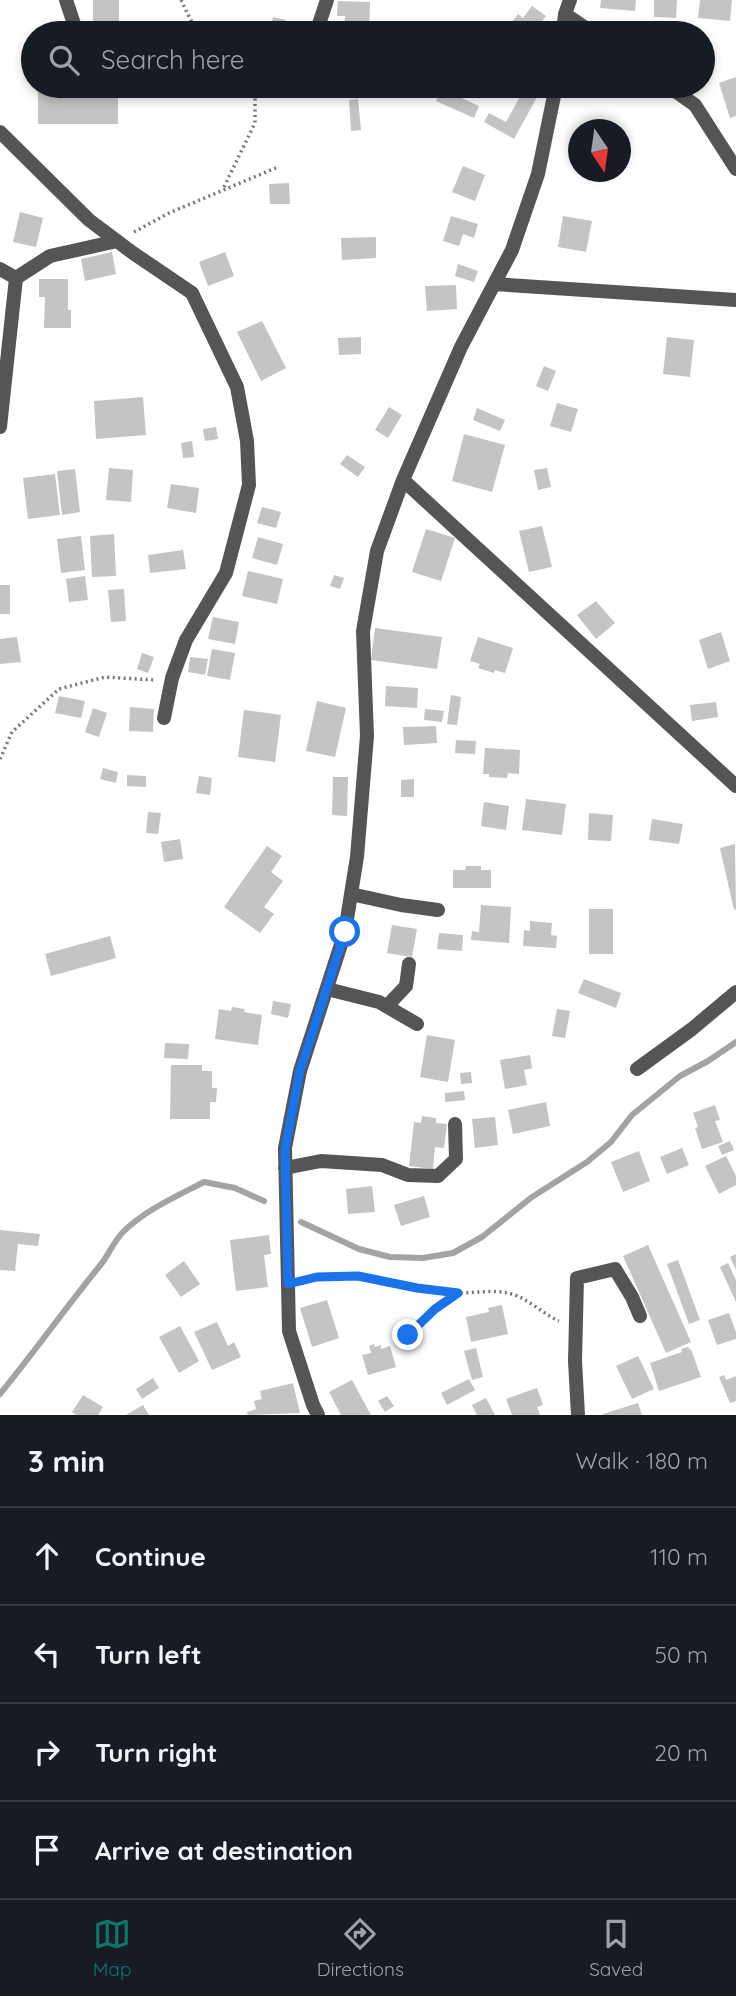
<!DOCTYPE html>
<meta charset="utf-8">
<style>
body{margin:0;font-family:Quicksand,sans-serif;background:#242831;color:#f1f3f6}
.compass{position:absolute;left:568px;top:119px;width:63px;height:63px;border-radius:50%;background:#171b24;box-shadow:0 4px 10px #0003;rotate:167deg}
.stop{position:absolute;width:21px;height:21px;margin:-16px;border:5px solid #1a73e8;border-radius:50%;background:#fff}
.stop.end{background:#1a73e8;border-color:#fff;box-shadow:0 2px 7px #0008}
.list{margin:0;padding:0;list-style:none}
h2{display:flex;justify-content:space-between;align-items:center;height:91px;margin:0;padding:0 28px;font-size:30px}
h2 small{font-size:23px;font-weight:400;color:#9ea1a6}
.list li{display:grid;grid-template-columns:46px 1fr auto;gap:21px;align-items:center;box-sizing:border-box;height:98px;padding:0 28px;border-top:2px solid #363941}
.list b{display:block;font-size:26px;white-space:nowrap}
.list em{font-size:23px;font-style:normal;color:#9ea1a6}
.icon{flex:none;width:38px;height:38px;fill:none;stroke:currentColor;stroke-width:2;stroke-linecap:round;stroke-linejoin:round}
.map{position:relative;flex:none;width:736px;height:1415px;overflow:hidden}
.search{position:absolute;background:#171b24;box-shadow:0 4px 10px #0003;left:21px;right:21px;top:21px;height:77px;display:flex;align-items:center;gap:18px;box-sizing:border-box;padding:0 24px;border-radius:38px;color:#9ea1a6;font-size:26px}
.sheet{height:483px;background:#171b24}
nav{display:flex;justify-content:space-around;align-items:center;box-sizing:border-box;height:98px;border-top:2px solid #363941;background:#171b24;font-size:19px;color:#9ea1a6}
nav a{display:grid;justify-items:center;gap:4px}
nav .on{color:#0f766e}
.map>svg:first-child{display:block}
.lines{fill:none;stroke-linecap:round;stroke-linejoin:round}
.stream{stroke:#a3a3a3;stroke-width:6}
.building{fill:#c4c4c4}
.path{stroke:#777;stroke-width:3.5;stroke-dasharray:2 3.5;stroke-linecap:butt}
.street{stroke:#555;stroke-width:14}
.route{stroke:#1a73e8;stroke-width:9}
</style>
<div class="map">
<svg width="736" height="1415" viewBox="0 0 736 1415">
<rect width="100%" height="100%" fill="#fff"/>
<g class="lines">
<path class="stream" d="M301,1222L359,1249L390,1257L423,1258L453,1253L482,1237L532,1197L587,1162L611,1142L632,1115L680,1076L708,1061L736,1042
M0,1394C35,1351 67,1306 102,1263C109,1254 114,1241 123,1232C145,1210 177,1196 204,1182L235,1188L264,1201"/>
</g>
<path class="building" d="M93,0H119V33H93Z
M601,0H636L635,11L600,8Z
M654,0H677L676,18L654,17Z
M700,0H732L730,21L698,18Z
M338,1L370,2L369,33L344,32L345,16H337Z
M532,6L546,16L533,33H518L509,26L518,14L523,18Z
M273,17L286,20L284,33H270Z
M736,77V116L730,118L719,83Z
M38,86H64V95H93V86H118V124H38Z
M526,86H543L514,139L484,122L489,113L506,122Z
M618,86H631V90L618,91Z
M442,89L479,106L474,118L436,101Z
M358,99L361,130L351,131L349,100Z
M463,166L485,175L475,201L452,192Z
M289,183L290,204H270L269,184Z
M20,212L43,218L36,247L13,242Z
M451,216L478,224L474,238L463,234L459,246L443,241Z
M563,216L592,221L586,252L558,247Z
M376,237V258L342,260L341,238Z
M112,252L116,274L85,281L81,259Z
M225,252L234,276L208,286L199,262Z
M458,264L478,271L474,282L455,276Z
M39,279H68V310H71V328H44L45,297H39Z
M456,285L457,309L427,311L425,286Z
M262,321L286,368L261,381L237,332Z
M361,337V354L339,355L338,338Z
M667,337L694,340L690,377L663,374Z
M544,366L556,371L548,391L536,386Z
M143,397L146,435L96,439L94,401Z
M557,403L578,409L571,432L550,426Z
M389,407L402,415L388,438L375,430Z
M477,408L505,420L500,431L473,420Z
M216,427L218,439L205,441L203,429Z
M464,434L505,445L492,492L452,481Z
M192,441L194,457L183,458L181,443Z
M347,455L365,467L358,477L340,464Z
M109,468L133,470L131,502L106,500Z
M547,468L551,487L538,490L534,470Z
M75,469L80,512L62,515L57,471Z
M55,474L60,515L28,519L23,478Z
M171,484L199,488L196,513L167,508Z
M262,507L281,512L276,528L257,523Z
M542,526L552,567L529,572L519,531Z
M426,529L455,538L441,581L412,572Z
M114,534L116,576L92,577L90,536Z
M81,536L85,570L61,573L57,539Z
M258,537L283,544L277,565L252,558Z
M183,550L186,569L150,573L148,555Z
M248,571L283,579L277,604L242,596Z
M334,575L344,578L340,589L330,586Z
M85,576L88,600L69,602L66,579Z
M0,585H10V614H0Z
M124,589L126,621L111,622L108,590Z
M596,601L615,623L596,639L577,615Z
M213,617L239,622L235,644L208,639Z
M375,628L442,637L437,669L371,660Z
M721,632L730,661L708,669L699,640Z
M17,637L21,662L0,664V639Z
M478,637L513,648L505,673L495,670L494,673L478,668L480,664L470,661Z
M212,649L235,653L230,680L207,676Z
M142,653L154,657L148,673L137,669Z
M190,657L208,659L205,675L188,672Z
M386,686L418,688L417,708L385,706Z
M451,695L461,697L457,725L447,724Z
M59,696L85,701L81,718L55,713Z
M317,701L346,708L335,757L306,751Z
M716,702L718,717L692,721L690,705Z
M130,707L154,709L153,732L129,731Z
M93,708L107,713L99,737L85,732Z
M425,709L444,711L442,722L424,720Z
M244,710L281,715L275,762L238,757Z
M436,726L437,743L404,745L403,727Z
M456,740L476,741L475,754L455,753Z
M485,748L520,750L519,774L508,773L507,778L489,777V774H483Z
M103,768L118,772L116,783L100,779Z
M127,775L146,776V787L127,786Z
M199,776L212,778L210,795L196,793Z
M333,777H348L347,816L332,815Z
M414,779V797H401V780Z
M526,799L566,804L562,835L522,830Z
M484,802L509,806L506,830L481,826Z
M148,812L161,813L158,834L146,833Z
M589,813L613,815L611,841L588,840Z
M652,819L683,824L679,844L649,840Z
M180,839L183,859L164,862L161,842Z
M735,844L736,909L734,910L720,848Z
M267,846L282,856L271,872L283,881L264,907L274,914L260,933L224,907Z
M466,866H481V870H491V888H453V870H465Z
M481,905L511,907L509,943L471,940L472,931L479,932Z
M589,909H613V954H589Z
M530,921L552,923L551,935L557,936L556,948L523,946L524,930L530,931Z
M392,925L417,929L412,957L387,953Z
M439,933L463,935L462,951L437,949Z
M110,936L116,958L51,976L45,954Z
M584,979L621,993L616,1008L578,993Z
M273,1001L291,1004L288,1018L271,1014Z
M232,1007L245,1009L244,1012L262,1015L258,1045L215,1039L219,1009L231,1011Z
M557,1009L570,1011L565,1038L552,1036Z
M427,1035L455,1040L448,1082L420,1077Z
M165,1043L189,1044L188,1059L164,1058Z
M530,1055L532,1068L524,1070L527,1085L505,1089L500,1060Z
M171,1065H202V1071H212V1088H217L216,1102H210V1119H170Z
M471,1072L472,1083L461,1084L460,1073Z
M464,1091L465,1100L445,1102V1093Z
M546,1102L550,1126L513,1134L508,1110Z
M715,1105L720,1120L715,1121L723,1142L702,1149L695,1128L698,1127L693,1113Z
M422,1116L436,1118V1123L447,1124L444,1148L435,1147L433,1169L409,1166L414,1122L421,1123Z
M495,1117L498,1145L475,1148L472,1119Z
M730,1141L734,1150L722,1155L718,1146Z
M682,1148L689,1165L667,1174L660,1157Z
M639,1151L650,1181L623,1192L611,1162Z
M726,1156L736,1176V1185L719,1194L705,1166Z
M372,1186L375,1212L348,1214L346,1189Z
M424,1196L430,1217L401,1226L394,1205Z
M0,1230L40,1234L38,1246L18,1244L15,1271L0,1270Z
M269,1235L271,1254L264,1255L268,1287L236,1291L230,1240Z
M648,1245L691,1342L666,1353L623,1256Z
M736,1254V1270L730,1257Z
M678,1260L700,1320L689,1324L667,1264Z
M184,1261L200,1284L181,1297L165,1275Z
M728,1263L736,1280V1302L720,1267Z
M327,1300L339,1338L312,1347L300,1308Z
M502,1305L508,1334L471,1342L466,1317L489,1312L488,1308Z
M729,1313L736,1332V1339L717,1345L708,1320Z
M217,1322L228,1346L234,1342L241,1357L212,1370L194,1332Z
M180,1326L199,1361L179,1373L159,1337Z
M374,1344L375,1347L381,1345V1349L390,1346L396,1367L368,1375L362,1355L371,1353L369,1346Z
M688,1347L690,1350L691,1349L701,1377L659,1391L650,1363L682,1352L681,1349Z
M476,1348L483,1377L472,1380L464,1351Z
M638,1356L654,1389L632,1399L616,1366Z
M724,1375L726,1380L736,1376V1401L730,1403L719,1377Z
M153,1378L159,1388L142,1399L136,1389Z
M469,1379L475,1390L447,1405L441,1393Z
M352,1380L371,1415H341L329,1392Z
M293,1383L300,1413L248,1415L247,1412L256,1409L254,1401L262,1399L260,1391Z
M537,1388L543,1405L537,1407L540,1415H512L506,1399Z
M83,1395L103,1407L98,1415H76L72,1412Z
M387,1396L394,1406L385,1412L378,1401Z
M486,1398L495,1415H477L472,1405Z
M638,1403L642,1415H603V1414Z
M143,1405L149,1415H126Z"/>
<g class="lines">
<path class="path" d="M181,0L197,33
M224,187L255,123V86
M134,232L169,213L278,167
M0,759L12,732L59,689L105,677L154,680
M303,1280C356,1267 406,1292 458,1293C476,1293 495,1289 512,1294C525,1297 545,1315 559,1321
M408,1335L435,1309L456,1294"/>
<path class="street" d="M66,0L77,33
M565,14L593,33
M316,33L327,0
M563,33L565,14L570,0
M668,86L695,105L736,169
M0,132L89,220L133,253L192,293L237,387L247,441L249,485L226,573L186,640L172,678L164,718
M0,269L16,278
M16,278L50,256L117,241
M494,284L736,300
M0,427L16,278
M403,480L736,786
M351,894L401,905L438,910
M327,989L379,1002L417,1024
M387,1006L406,986L409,964
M637,1069L692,1029L736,992
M285,1168L321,1161L382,1165L408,1175L438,1176L456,1159L455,1124
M318,1415L313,1405L289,1331L285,1148L300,1071L345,932L351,894L357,857L367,736L363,631L377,551L403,480L461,347L512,250L538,174L556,86
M578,1415L575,1361L577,1278L615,1269L632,1297L640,1316"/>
</g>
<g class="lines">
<path class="route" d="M345,932L300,1071L285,1149L288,1284L317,1277L358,1276L417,1288L458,1293L435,1309L408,1335"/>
</g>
</svg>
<svg class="compass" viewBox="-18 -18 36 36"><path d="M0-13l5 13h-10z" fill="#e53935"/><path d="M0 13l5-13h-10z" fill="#9ea1a6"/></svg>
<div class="stop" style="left:345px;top:932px"></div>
<div class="stop end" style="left:408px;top:1335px"></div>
<div class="search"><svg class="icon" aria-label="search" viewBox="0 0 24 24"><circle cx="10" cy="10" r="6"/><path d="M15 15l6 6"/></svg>Search here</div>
</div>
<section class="sheet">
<h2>3 min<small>Walk · 180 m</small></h2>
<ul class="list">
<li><svg class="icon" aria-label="ahead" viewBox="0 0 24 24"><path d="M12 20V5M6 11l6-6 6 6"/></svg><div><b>Continue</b></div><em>110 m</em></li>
<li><svg class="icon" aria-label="left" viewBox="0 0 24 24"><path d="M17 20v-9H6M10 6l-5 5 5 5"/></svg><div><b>Turn left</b></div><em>50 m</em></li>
<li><svg class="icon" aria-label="right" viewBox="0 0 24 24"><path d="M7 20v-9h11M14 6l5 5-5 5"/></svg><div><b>Turn right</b></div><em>20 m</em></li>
<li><svg class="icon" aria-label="arrive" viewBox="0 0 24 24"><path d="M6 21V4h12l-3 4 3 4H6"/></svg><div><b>Arrive at destination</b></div></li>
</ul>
</section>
<nav>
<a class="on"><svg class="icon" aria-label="map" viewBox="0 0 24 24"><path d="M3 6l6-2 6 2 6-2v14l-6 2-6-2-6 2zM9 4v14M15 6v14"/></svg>Map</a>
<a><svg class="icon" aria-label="directions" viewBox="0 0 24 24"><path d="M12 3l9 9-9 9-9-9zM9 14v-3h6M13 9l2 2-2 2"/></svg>Directions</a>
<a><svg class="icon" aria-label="saved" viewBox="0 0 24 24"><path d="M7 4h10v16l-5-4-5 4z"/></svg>Saved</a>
</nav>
